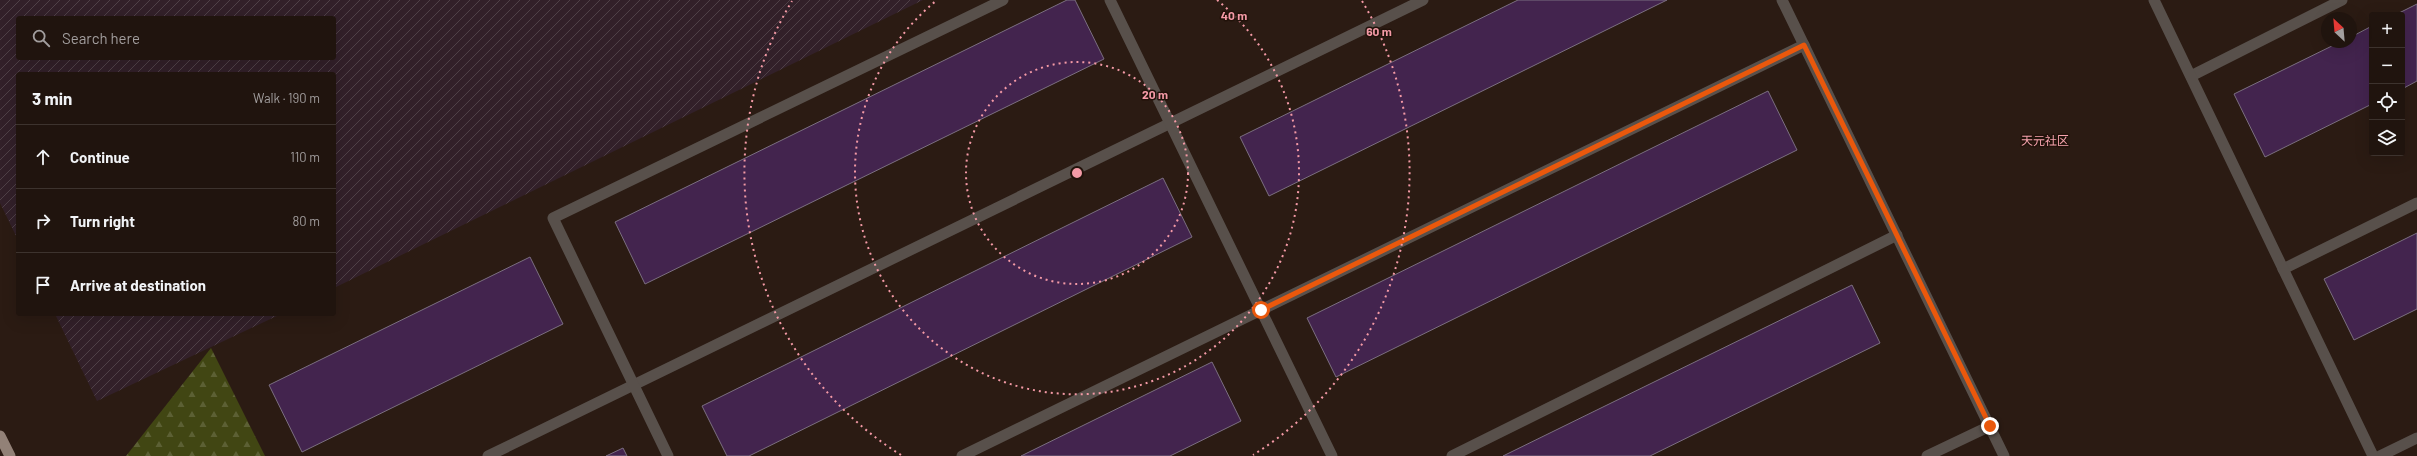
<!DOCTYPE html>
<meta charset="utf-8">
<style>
body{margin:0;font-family:Barlow,"Noto Sans SC",sans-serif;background:#281d17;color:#f1f3f6}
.controls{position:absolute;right:12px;top:12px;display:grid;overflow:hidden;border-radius:4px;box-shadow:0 4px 16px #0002}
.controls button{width:36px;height:36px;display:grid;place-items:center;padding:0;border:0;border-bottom:1px solid #3d332e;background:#20140e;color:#f1f3f6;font:20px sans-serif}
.compass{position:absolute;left:2321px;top:12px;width:36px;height:36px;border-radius:50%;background:#20140e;box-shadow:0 4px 16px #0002;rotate:334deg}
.stop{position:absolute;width:12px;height:12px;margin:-9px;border:3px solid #ea580c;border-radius:50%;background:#fff}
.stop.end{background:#ea580c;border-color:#fff;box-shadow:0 1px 4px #0008}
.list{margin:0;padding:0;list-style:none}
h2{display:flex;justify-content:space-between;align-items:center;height:52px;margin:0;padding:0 16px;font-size:17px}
h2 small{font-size:13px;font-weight:400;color:#a29e9e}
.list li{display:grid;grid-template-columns:26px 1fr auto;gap:12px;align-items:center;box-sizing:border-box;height:64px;padding:0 16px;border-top:1px solid #3d332e}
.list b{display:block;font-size:15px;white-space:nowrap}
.list em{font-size:13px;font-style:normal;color:#a29e9e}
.icon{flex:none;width:22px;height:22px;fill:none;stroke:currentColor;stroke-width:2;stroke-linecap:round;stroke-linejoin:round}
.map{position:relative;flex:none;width:2417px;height:456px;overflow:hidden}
.search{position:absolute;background:#20140e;box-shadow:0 4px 16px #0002;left:16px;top:16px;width:320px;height:44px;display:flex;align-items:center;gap:10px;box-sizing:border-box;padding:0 14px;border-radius:4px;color:#a29e9e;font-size:15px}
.panel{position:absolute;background:#20140e;box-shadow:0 4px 16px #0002;left:16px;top:72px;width:320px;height:244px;border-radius:4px}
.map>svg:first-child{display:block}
.industrial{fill:url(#industrial-furrows);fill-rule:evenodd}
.forest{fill:url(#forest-firs)}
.building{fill:#43244e;stroke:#7b6f80}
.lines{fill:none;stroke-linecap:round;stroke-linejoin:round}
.service{stroke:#58504b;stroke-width:11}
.minor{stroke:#58504b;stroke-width:11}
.primary{stroke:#928177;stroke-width:11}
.route{stroke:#ea580c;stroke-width:5}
.ring{fill:none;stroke:#f49aa6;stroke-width:2;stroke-dasharray:2 4}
.labels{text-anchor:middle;stroke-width:3;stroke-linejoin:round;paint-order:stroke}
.quarter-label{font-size:12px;fill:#f7a3ae;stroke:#21120a}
.centre{fill:#f49aa6;stroke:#21120a;stroke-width:2}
.ring-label{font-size:12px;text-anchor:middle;font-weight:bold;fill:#f49aa6;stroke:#21120a;stroke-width:3;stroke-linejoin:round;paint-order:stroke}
</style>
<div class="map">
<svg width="2417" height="456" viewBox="0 0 2417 456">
<defs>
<pattern id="industrial-furrows" width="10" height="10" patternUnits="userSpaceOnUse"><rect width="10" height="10" fill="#322029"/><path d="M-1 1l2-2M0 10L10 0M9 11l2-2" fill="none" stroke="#4f4047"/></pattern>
<pattern id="forest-firs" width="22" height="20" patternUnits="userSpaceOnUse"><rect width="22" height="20" fill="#414613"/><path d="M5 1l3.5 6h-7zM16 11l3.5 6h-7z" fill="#5c6034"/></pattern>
</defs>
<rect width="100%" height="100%" fill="#2b1b13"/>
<path class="industrial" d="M0,0H923L334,288V74H18V240L0,203ZM18,18H334V58H18Z
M55,314H281L97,401Z"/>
<path class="forest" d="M211,348L265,456H126Z"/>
<path class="building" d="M1067,0H1075L1104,59L645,284L615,222Z
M1518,0H1667L1269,196L1240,137Z
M2417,4V81L2402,89V15H2395Z
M2372,26V104L2265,157L2234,94L2340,42H2351V37Z
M1768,91L1797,150L1336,377L1307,318Z
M1163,178L1192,237L749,456H727L702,406Z
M2417,233V309L2354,340L2324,279Z
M530,257L563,324L302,452L269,385Z
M1852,285L1880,343L1650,456H1503Z
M1212,362L1241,421L1170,456H1021Z
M623,448L627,456H606Z"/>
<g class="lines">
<path class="service" d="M2191,76L2342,0
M2283,269L2417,203
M488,456L1423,0
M962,456L1804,45
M1452,456L1897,235
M1927,456L1990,426
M2380,456L2417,438"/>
<path class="minor" d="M1110,0L1332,456
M1782,0L2004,456
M2154,0L2373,456
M668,456L553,218L1003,0"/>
<path class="primary" d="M0,436L10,456"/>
</g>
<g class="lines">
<path class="route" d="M1261,310L1804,45L1990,426"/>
</g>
<g class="ring">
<circle cx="1077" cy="173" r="111"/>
<path d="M1217 0A222 222 0 1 1 937 0"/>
<path d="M901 455A333 333 0 0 1 792 1M1362 1A333 333 0 0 1 1253 455"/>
</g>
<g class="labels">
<g class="quarter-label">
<text x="2045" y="145">天元社区</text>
</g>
</g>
<circle cx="1077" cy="173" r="6" class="centre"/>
<g class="ring-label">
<text x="1234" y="20">40 m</text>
<text x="1379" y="36">60 m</text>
<text x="1155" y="99">20 m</text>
</g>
</svg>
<div class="controls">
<button>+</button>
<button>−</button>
<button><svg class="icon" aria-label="locate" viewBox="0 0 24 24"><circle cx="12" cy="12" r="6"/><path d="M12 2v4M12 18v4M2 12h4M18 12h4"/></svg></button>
<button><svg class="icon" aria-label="layers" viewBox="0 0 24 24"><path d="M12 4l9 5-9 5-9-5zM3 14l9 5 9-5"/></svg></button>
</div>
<svg class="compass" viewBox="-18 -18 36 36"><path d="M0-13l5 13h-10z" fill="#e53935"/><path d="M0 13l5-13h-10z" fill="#a29e9e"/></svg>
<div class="stop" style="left:1261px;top:310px"></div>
<div class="stop end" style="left:1990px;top:426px"></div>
<div class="search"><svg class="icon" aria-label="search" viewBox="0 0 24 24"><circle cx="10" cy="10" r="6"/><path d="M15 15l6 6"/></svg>Search here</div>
<section class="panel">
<h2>3 min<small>Walk · 190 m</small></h2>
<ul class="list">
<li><svg class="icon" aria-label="ahead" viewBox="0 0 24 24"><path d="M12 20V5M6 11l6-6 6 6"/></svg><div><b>Continue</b></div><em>110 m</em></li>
<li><svg class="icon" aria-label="right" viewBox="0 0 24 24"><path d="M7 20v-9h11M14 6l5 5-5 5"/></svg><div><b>Turn right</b></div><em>80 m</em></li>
<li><svg class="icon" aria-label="arrive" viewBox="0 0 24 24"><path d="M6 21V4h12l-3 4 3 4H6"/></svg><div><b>Arrive at destination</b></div></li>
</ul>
</section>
</div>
